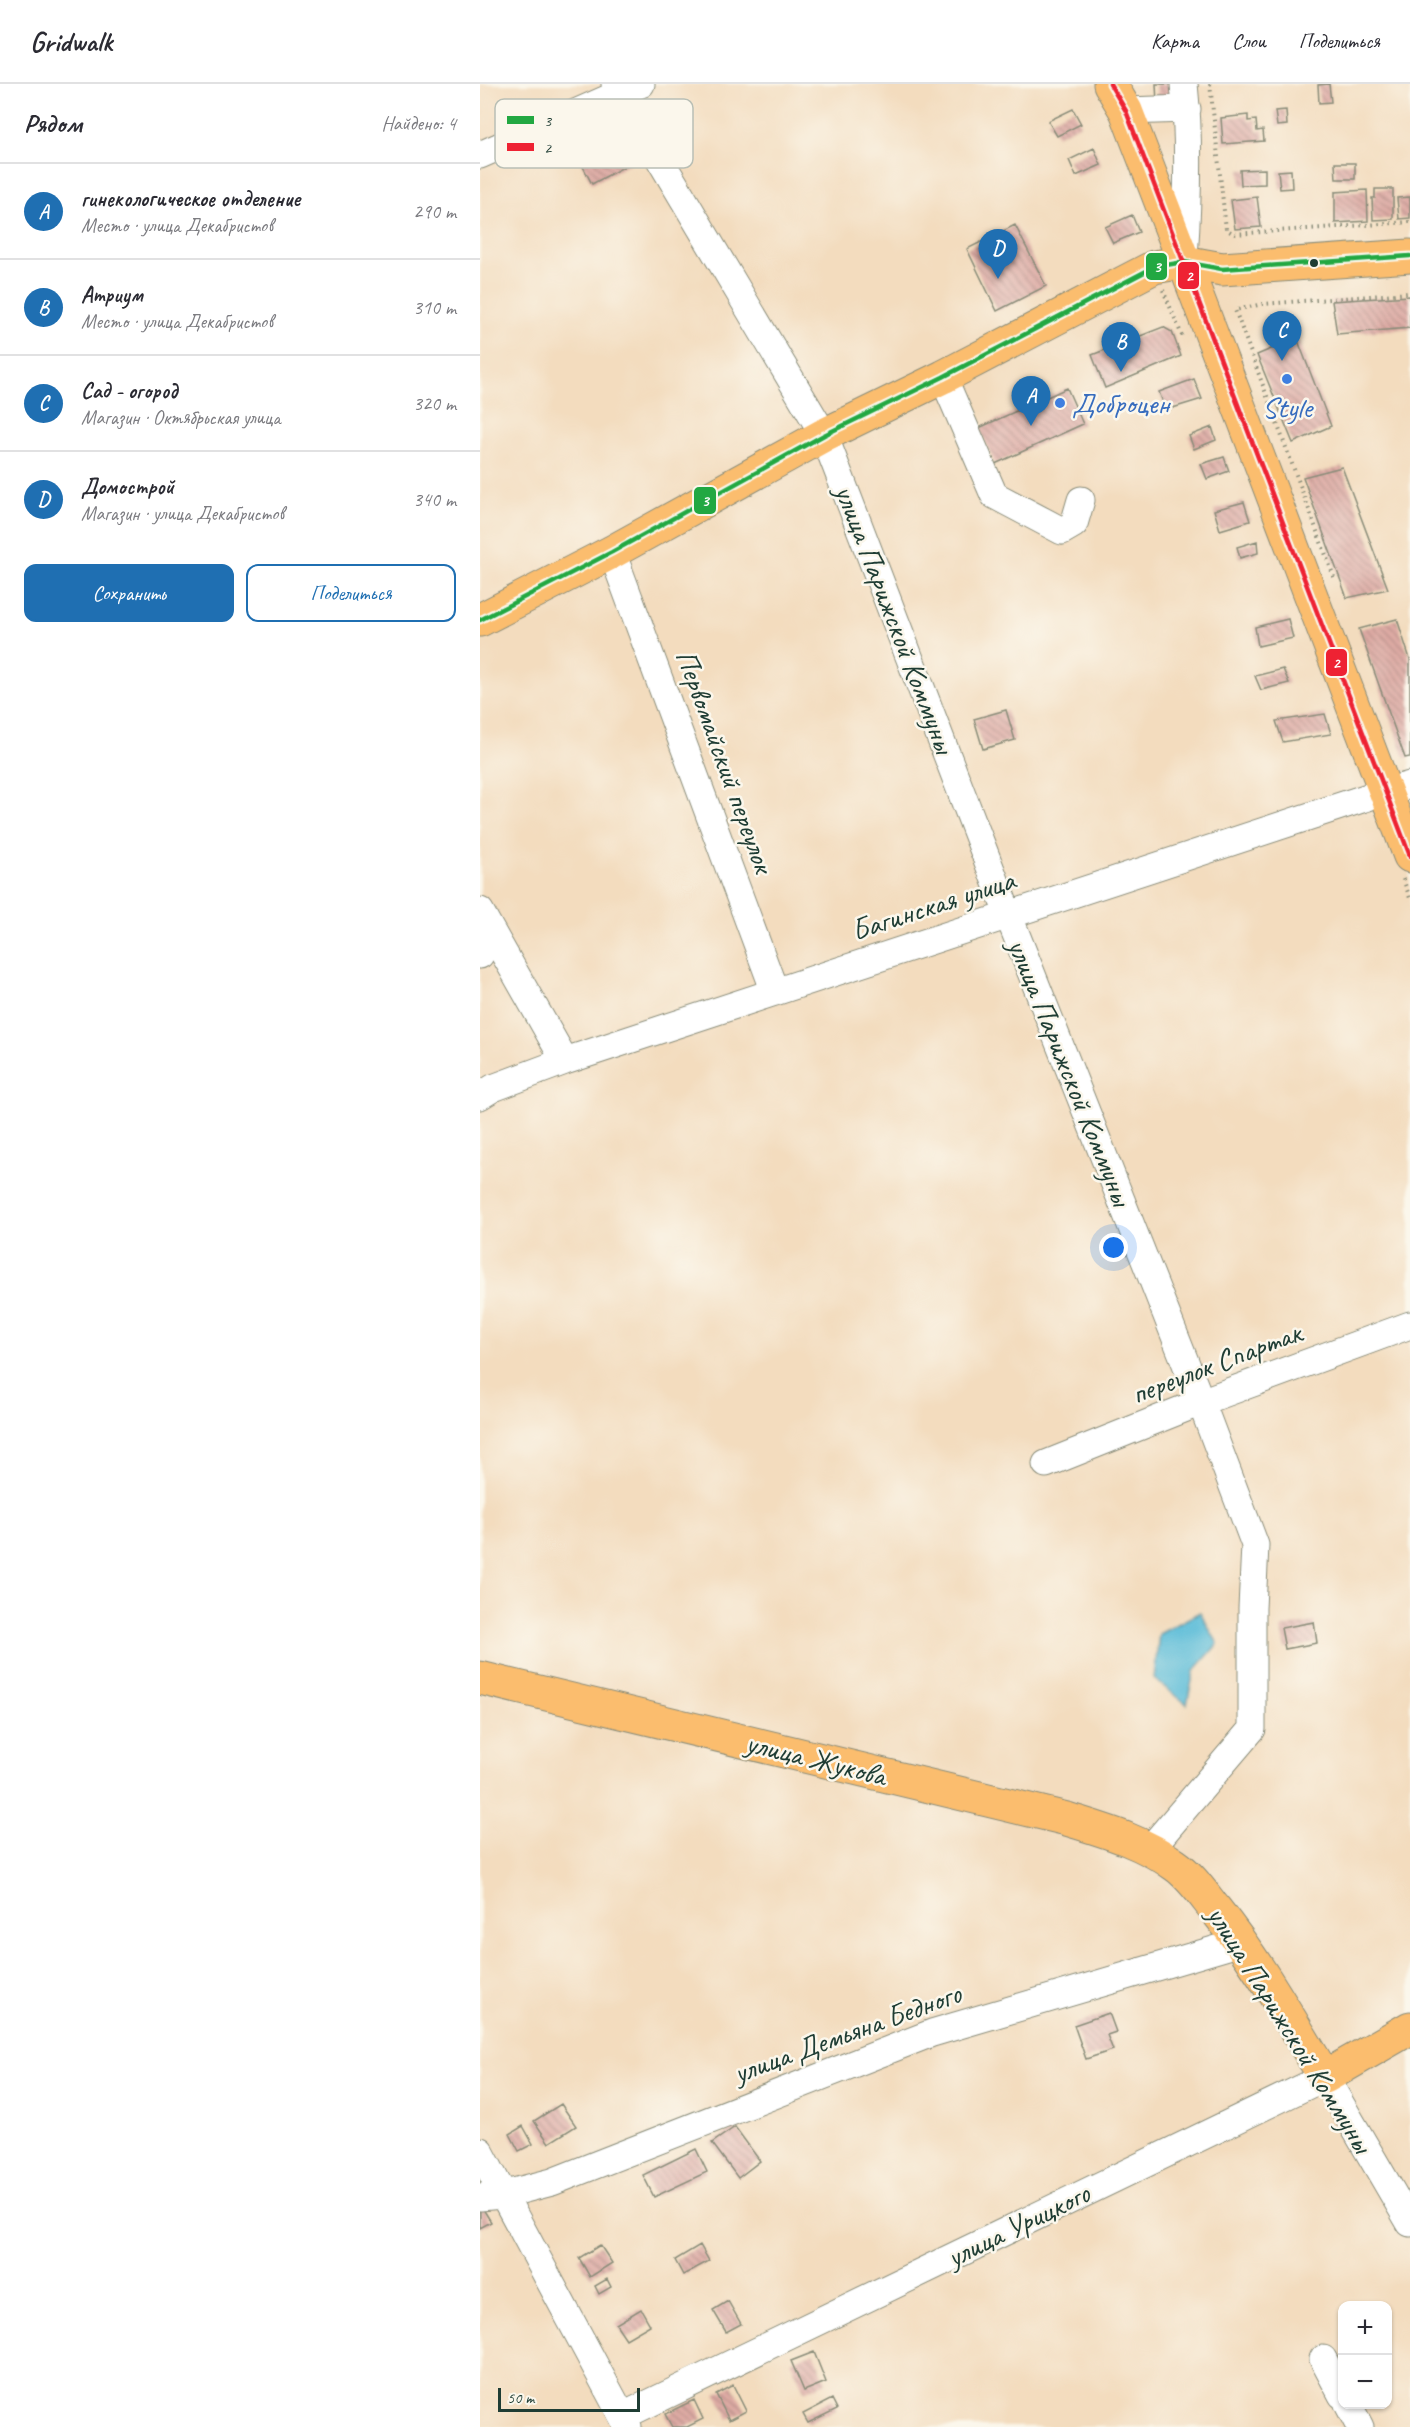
<!DOCTYPE html>
<html lang="ru">
<meta charset="utf-8">
<style>
body{margin:0;font-family:Caveat,sans-serif;background:#f2f2f3;color:#2b2b33}
.controls{position:absolute;right:18px;bottom:18px;display:grid;overflow:hidden;border-radius:12px;box-shadow:0 2px 4px #0004}
.controls button{width:54px;height:54px;display:grid;place-items:center;padding:0;border:0;border-bottom:2px solid #e1e1e2;background:#fff;color:#2b2b33;font:30px sans-serif}
.scale{position:absolute;left:18px;bottom:15px;width:142px;box-sizing:border-box;padding-left:6px;border:3px solid #1f3d34;border-top:0;font-size:16px;line-height:21px;white-space:nowrap;color:#1f3d34;-webkit-text-stroke:4px #fbf7ec;paint-order:stroke}
.you{position:absolute;left:634px;top:1164px;width:21px;height:21px;margin:-15px;border:4px solid #fff;border-radius:50%;background:#1a73e8;box-shadow:0 0 0 9px #1a73e833}
.badge{display:grid;place-items:center;width:39px;height:39px;border-radius:50%;background:#1f6fb2;color:#fff;font-size:20px;font-weight:700}
.pin{position:absolute;translate:-50% -50px;filter:drop-shadow(0 2px 3px #0008)}
.pin::after{content:'';position:absolute;top:32px;width:21px;height:18px;background:inherit;clip-path:polygon(0 0,100% 0,50% 100%)}
.list{margin:0;padding:0;list-style:none}
h2{display:flex;justify-content:space-between;align-items:center;height:78px;margin:0;padding:0 24px;font-size:26px}
h2 small{font-size:20px;font-weight:400;color:#7c7c81}
.list li{display:grid;grid-template-columns:39px 1fr auto;gap:18px;align-items:center;box-sizing:border-box;height:96px;padding:0 24px;border-top:2px solid #e1e1e2}
.list b{display:block;font-size:22px;white-space:nowrap}
.list p{margin:0;font-size:20px;white-space:nowrap;color:#7c7c81}
.list em{font-size:20px;font-style:normal;color:#7c7c81}
.actions{display:flex;gap:12px;padding:18px 24px}
.actions a{flex:1;padding:14px 0;border:2px solid #1f6fb2;border-radius:12px;text-align:center;font-size:21px;color:#1f6fb2}
.actions .main{background:#1f6fb2;color:#fff}
.map{position:relative;flex:none;width:930px;height:2343px;overflow:hidden}
header{display:flex;align-items:center;gap:36px;box-sizing:border-box;height:84px;padding:0 30px;background:#fff;border-bottom:2px solid #e1e1e2}
header strong{font-size:28px}
nav{display:flex;gap:33px;margin-inline-start:auto;font-size:21px}
main{display:flex}
aside{flex:1;background:#fff}
.map>svg:first-child{display:block}
.water{fill:#5abcd8;stroke:#3c7c86;stroke-width:1.5}
.building{fill:url(#building-back-hatch)}
.lines{fill:none;stroke-linecap:round;stroke-linejoin:round}
.minor-casing{stroke:#898c79;stroke-width:29}
.major-casing{stroke:#898c79;stroke-width:35}
.path{stroke:#898c79;stroke-width:4;stroke-dasharray:1.5 4.5;stroke-linecap:butt}
.minor{stroke:#fff;stroke-width:27}
.major{stroke:#fbbd6e;stroke-width:33}
.bus-1-casing{stroke:#fbf7ec;stroke-width:9}
.bus-2-casing{stroke:#fbf7ec;stroke-width:9}
.bus-1{stroke:#22a842;stroke-width:4.5}
.bus-2{stroke:#e23;stroke-width:4.5}
.bus-dot{fill:#1f3d34;stroke:#fbf7ec;stroke-width:2}
.shop-dot{fill:#3f7fe0;stroke:#fbf7ec;stroke-width:2}
.labels{text-anchor:middle;stroke-width:5;stroke-linejoin:round;paint-order:stroke}
.shop-label{font-size:30px;fill:#366cbe;stroke:#fbf7ec;text-anchor:start}
.street-label{font-size:30px;fill:#1f3d34;stroke:#fbf7ec}
.key{fill:#fbf7ec;stroke:#b9bfb5;stroke-width:1.5}
.key-label{font-size:16px;fill:#1f3d34}
.line-badge{stroke:#fbf7ec;stroke-width:2}
.badge-label{font-size:16px;text-anchor:middle;font-weight:bold;fill:#fff}
</style>
<header>
<strong>Gridwalk</strong>
<nav><a>Карта</a><a>Слои</a><a>Поделиться</a></nav>
</header>
<main>
<aside>
<h2>Рядом<small>Найдено: 4</small></h2>
<ul class="list">
<li><span class="badge">A</span><div><b>гинекологическое отделение</b><p>Место · улица Декабристов</p></div><em>290 m</em></li>
<li><span class="badge">B</span><div><b>Атриум</b><p>Место · улица Декабристов</p></div><em>310 m</em></li>
<li><span class="badge">C</span><div><b>Сад - огород</b><p>Магазин · Октябрьская улица</p></div><em>320 m</em></li>
<li><span class="badge">D</span><div><b>Домострой</b><p>Магазин · улица Декабристов</p></div><em>340 m</em></li>
</ul>
<div class="actions"><a class="main">Сохранить</a><a>Поделиться</a></div>
</aside>
<div class="map">
<svg width="930" height="2343" viewBox="0 0 930 2343">
<defs>
<pattern id="building-back-hatch" width="6" height="6" patternUnits="userSpaceOnUse" patternTransform="scale(1.5)"><rect width="6" height="6" fill="#deaba4"/><path d="M-1 5l2 2M0 0l6 6M5-1l2 2" fill="none" stroke="#b38c86"/></pattern>
</defs>
<rect width="100%" height="100%" fill="#fbf7ec"/>
<filter id="ink" filterUnits="userSpaceOnUse"><feTurbulence type="fractalNoise" baseFrequency=".0167" numOctaves="2"/><feDisplacementMap in="SourceGraphic" scale="12" xChannelSelector="R" yChannelSelector="G"/><feConvolveMatrix kernelMatrix="1 2 1 2 8 2 1 2 1" color-interpolation-filters="sRGB"/></filter>
<filter id="wash" filterUnits="userSpaceOnUse"><feTurbulence type="fractalNoise" baseFrequency=".008" numOctaves="4" result="noise"/><feDisplacementMap in="SourceGraphic" scale="24" xChannelSelector="R" yChannelSelector="G"/><feGaussianBlur stdDeviation="1.35" result="paint"/><feColorMatrix in="noise" values="0 0 0 0 0 0 0 0 0 0 0 0 0 0 0 0 0 1.4 0 .05"/><feComposite in="paint" operator="in"/></filter>
<g filter="url(#wash)">
<rect width="100%" height="100%" fill="#f3dcbe"/>
<path class="water" d="M720,1528L738,1560L714,1587L707,1620L674,1595L679,1550Z"/>
<g id="blocks">
<path class="building" d="M676,0H695L696,18L677,19Z
M849,0L851,18L839,19L838,1Z
M593,25L601,40L577,52L568,37Z
M806,26L807,41L797,42L795,27Z
M768,31V37L776,36L777,47L783,46L784,57L743,60L741,34Z
M136,49L151,79L112,100L96,69Z
M614,64L621,81L596,92L589,76Z
M855,79H875V95H856Z
M785,85V100L761,101L760,86Z
M811,86L812,104L800,105L798,87Z
M895,105H913V135L893,136L892,114H895Z
M887,106L888,137L855,139V108Z
M777,113L781,143L755,145L751,116Z
M930,113V134L919,135L917,114Z
M652,131L659,148L633,159L625,143Z
M535,141L566,202L517,227L487,165Z
M930,212V244L857,250L852,217Z
M683,243L692,248L701,272L625,304L612,271Z
M817,254L851,342L813,359L777,271Z
M714,295L722,315L686,326L679,308Z
M587,304L603,340L515,380L499,344Z
M732,343L736,356L714,365L709,352Z
M744,373L749,387L727,395L721,380Z
M862,383L908,505L867,514L823,393Z
M764,418L770,437L740,446L734,426Z
M777,457L778,469L760,474L757,463Z
M808,535L813,554L778,562L775,543Z
M917,535L930,575V673L925,674L879,545Z
M803,585L809,599L781,606L775,592Z
M526,626L535,656L503,665L494,635Z
M845,630L851,650L803,658L796,637Z
M834,1538L837,1559L805,1565L801,1544Z
M629,1929L636,1948L627,1951L633,1966L606,1975L594,1941Z
M81,2020L96,2042L69,2059L54,2037Z
M43,2042L53,2060L39,2067L30,2050Z
M255,2043L280,2077L258,2094L232,2059Z
M216,2065L227,2088L174,2113L163,2091Z
M0,2120L11,2138L0,2144Z
M120,2161L132,2179L110,2193L99,2174Z
M220,2161L229,2177L203,2191L195,2176Z
M127,2195L131,2203L119,2210L115,2202Z
M248,2217L261,2240L246,2248L233,2226Z
M161,2225L170,2241L146,2255L136,2240Z
M334,2268L346,2298L324,2307L311,2277Z
M253,2301L266,2327L249,2336L236,2310Z
M352,2315L357,2325L328,2339L323,2330Z
M214,2316L223,2335L207,2343H192L185,2330Z"/>
</g>
</g>
<g filter="url(#ink)">
<use href="#blocks" fill-opacity="0" stroke="#898c79" stroke-width="1.5"/>
<g class="lines">
<defs>
<path id="minor" d="M135,0L344,351L528,830L721,1318L775,1461L772,1524V1645L670,1765
M704,0C710,57 708,116 704,174
M646,27L707,25
M0,71L161,0
M463,293L514,411L582,447L594,440L601,416
M132,468L295,908
M0,827L85,977
M0,871L6,838
M0,1012L13,1004L85,977L891,712L930,701
M566,1380L721,1318L930,1241
M0,2067L148,2343
M0,2113L22,2111L72,2098L452,1949L761,1858
M843,2275L862,2311
M868,2320L880,2343
M143,2332L845,1993L930,2139"/>
<path id="major" d="M630,0L646,27L704,178L930,772
M0,536L132,468L344,351L463,293L674,183L704,178L742,185L930,172
M0,1594L587,1735C625,1747 662,1757 695,1781C711,1792 723,1810 735,1825C777,1877 810,1936 845,1993L930,1944"/>
</defs>
<use href="#minor" class="minor-casing"/>
<use href="#major" class="major-casing"/>
<path class="path" d="M730,0L746,145L754,150L930,138
M683,206L703,254
M854,493L755,226L783,220L930,209
M923,795L930,814"/>
<use href="#minor" class="minor"/>
<use href="#major" class="major"/>
<defs>
<path id="bus-1" d="M0,536L132,468L344,351L463,293L674,183L704,178L742,185L930,172"/>
<path id="bus-2" d="M630,0L646,27L930,772"/>
</defs>
<use href="#bus-1" class="bus-1-casing"/>
<use href="#bus-2" class="bus-2-casing"/>
<use href="#bus-1" class="bus-1"/>
<use href="#bus-2" class="bus-2"/>
</g>
</g>
<circle class="bus-dot" cx="834" cy="179" r="5"/>
<g class="shop-dot">
<circle cx="807" cy="295" r="6"/>
<circle cx="580" cy="319" r="6"/>
</g>
<g class="labels">
<g class="shop-label">
<text x="592" y="329">Доброцен</text>
<text x="807" y="333" text-anchor="middle">Style</text>
</g>
<g class="street-label">
<text transform="translate(415 535) rotate(69)" y="10">улица Парижской Коммуны</text>
<text transform="translate(245 677) rotate(70)" y="10">Первомайский переулок</text>
<text transform="translate(453 821) rotate(-18)" y="10">Багинская улица</text>
<text transform="translate(590 988) rotate(68)" y="10">улица Парижской Коммуны</text>
<text transform="translate(736 1279) rotate(-21)" y="10">переулок Спартак</text>
<text transform="translate(336 1675) rotate(14)" y="10">улица Жукова</text>
<text transform="translate(810 1945) rotate(58)" y="10">улица Парижской Коммуны</text>
<text transform="translate(367 1949) rotate(-20)" y="10">улица Демьяна Бедного</text>
<text transform="translate(538 2141) rotate(-26)" y="10">улица Урицкого</text>
</g>
</g>
<rect x="15" y="15" width="198" height="69" rx="9" class="key"/>
<rect x="27" y="32" width="27" height="8" fill="#22a842"/>
<rect x="27" y="59" width="27" height="8" fill="#e23"/>
<g class="key-label">
<text x="64" y="42">3</text>
<text x="64" y="69">2</text>
</g>
<g class="line-badge">
<rect x="665" y="168" width="23" height="29" rx="6" fill="#22a842"/>
<rect x="697" y="177" width="23" height="29" rx="6" fill="#e23"/>
<rect x="213" y="402" width="24" height="29" rx="6" fill="#22a842"/>
<rect x="845" y="564" width="23" height="29" rx="6" fill="#e23"/>
</g>
<g class="badge-label">
<text x="677" y="188">3</text>
<text x="709" y="197">2</text>
<text x="225" y="422">3</text>
<text x="856" y="584">2</text>
</g>
</svg>
<div class="controls">
<button>+</button>
<button>−</button>
</div>
<div class="scale">50 m</div>
<div class="you"></div>
<div class="pin badge" style="left:551px;top:342px">A</div>
<div class="pin badge" style="left:641px;top:288px">B</div>
<div class="pin badge" style="left:802px;top:277px">C</div>
<div class="pin badge" style="left:518px;top:195px">D</div>
</div>
</main>
